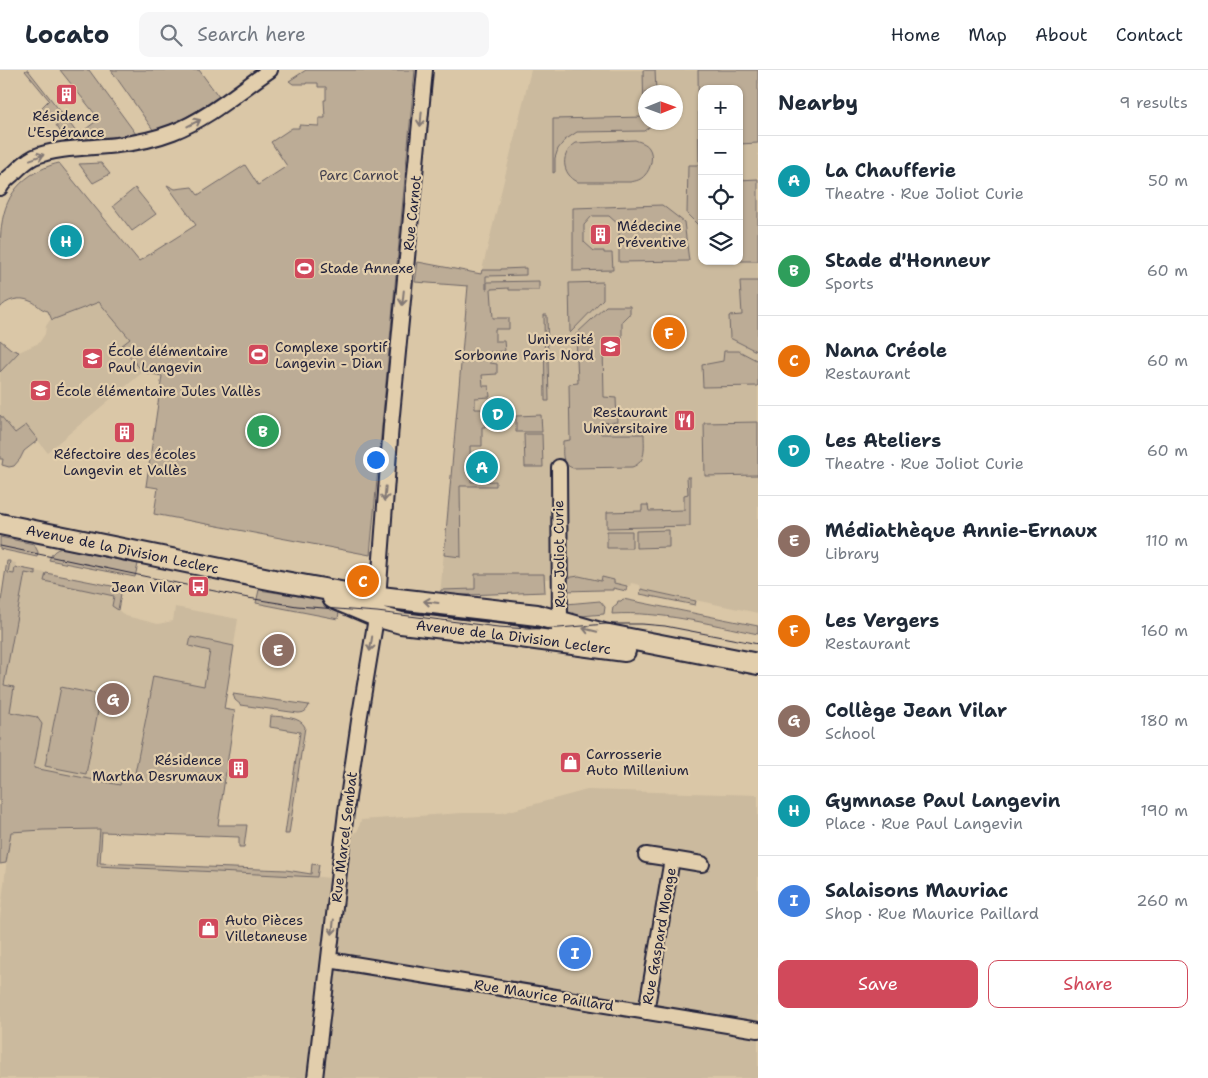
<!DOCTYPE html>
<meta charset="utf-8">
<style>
body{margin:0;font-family:"Shantell Sans",sans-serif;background:#f6f6f7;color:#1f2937}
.controls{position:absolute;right:15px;top:15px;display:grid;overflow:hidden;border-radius:10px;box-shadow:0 1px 4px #0004}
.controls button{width:45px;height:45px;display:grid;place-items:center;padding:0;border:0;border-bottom:1px solid #e0e1e3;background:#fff;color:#1f2937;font:25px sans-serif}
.compass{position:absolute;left:638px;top:15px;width:45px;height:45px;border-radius:50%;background:#fff;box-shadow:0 1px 4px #0004;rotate:89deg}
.you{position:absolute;left:375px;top:389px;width:18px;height:18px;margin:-12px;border:4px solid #fff;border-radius:50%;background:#1a73e8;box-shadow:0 0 0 8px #1a73e833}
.badge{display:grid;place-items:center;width:32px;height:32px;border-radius:50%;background:#d1495b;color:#fff;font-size:16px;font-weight:700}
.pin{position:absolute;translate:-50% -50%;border:2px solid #fff;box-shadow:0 1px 5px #0006}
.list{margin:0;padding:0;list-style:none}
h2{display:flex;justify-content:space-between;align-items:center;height:65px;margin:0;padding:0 20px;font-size:21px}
h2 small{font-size:16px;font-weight:400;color:#747a83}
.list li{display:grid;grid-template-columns:32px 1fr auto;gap:15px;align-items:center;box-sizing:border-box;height:90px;padding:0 20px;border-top:1px solid #e0e1e3}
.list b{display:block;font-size:19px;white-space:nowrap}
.list p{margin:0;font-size:16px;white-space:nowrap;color:#747a83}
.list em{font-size:16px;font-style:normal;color:#747a83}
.actions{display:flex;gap:10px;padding:15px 20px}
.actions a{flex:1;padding:11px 0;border:1px solid #d1495b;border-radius:10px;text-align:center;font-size:18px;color:#d1495b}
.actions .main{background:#d1495b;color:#fff}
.icon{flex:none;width:28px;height:28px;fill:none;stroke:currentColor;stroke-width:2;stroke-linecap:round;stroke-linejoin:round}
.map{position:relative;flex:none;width:758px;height:1008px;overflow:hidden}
header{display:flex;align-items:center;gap:30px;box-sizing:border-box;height:70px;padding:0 25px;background:#fff;border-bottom:1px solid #e0e1e3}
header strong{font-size:24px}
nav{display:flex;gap:28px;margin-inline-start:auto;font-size:18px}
.search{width:350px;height:45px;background:#f6f6f7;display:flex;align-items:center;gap:12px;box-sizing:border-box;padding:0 18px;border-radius:10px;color:#747a83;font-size:19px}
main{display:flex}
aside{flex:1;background:#fff}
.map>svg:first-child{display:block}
.built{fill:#cbba9e;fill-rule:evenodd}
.green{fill:#bcac96;stroke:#6f6768}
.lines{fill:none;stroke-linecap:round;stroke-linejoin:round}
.street-casing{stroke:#22223b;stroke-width:18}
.secondary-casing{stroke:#22223b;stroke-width:24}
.street{stroke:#e2ceac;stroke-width:14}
.secondary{stroke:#e2ceac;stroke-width:20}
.tram{stroke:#22223b;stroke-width:1}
.oneway{stroke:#827874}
.labels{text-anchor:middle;stroke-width:4.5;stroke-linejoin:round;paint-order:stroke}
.poi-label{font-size:14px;fill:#22223b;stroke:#e2ceac;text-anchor:start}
.park-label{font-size:14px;fill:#413e4d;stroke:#e2ceac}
.street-label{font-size:14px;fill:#22223b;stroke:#e2ceac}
</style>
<header>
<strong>Locato</strong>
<div class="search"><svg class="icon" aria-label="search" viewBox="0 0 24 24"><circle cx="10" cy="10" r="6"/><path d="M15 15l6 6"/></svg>Search here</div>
<nav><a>Home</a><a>Map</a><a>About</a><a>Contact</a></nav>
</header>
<main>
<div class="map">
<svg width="758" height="1008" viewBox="0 0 758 1008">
<rect width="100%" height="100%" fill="#dac7a7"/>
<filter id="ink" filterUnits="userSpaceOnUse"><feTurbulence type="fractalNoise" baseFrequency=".02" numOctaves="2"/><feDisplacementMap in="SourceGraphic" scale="10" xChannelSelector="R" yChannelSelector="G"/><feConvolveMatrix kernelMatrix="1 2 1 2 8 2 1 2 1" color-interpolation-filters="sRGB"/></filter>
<g filter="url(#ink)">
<path class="built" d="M531,0H758V543L641,519L640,515L636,514L631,513L630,516L614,513L602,508L601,511L579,506L545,509V522L440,526L468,216L415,212L418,192L481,204ZM702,19H739V191H702ZM646,22H676V52H646Z
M99,232L130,269L122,276L143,302L47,382L26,355L15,364L0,345V302L19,282L39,273L45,264L46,256L50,250Z
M7,491L16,493L15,497L122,518L118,540L126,546L158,554L173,551L175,537L238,549L206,757L101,759L98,796L311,806L348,810L352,767L358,760L361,750L462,743H502L587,720L758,725V1008H0V849L10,762L0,763V538Z"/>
<path class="green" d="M26,0H28L64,46L55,53L42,37L49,30L25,1Z
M60,0H89L136,64L114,67L87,69L82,62L99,49Z
M111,0H199L219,27L183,49L154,61Z
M306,0H415L370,485L154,444L158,418L146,416L162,306L143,302L121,276L130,269L99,232L52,250L48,241C40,240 37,233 30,231C20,226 6,230 0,238C0,223 0,207 0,192C0,158 0,126 31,105C40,100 49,95 59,93L139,191L196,155L167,115L175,119L192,117L198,125L245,95L258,115L287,96L271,72L292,58H299V55L319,56V48H325L324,30H326V17H318V13H306V14H293L289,11Z
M643,0H655L656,22H646V52L654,53L648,58L644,61L577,62L565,70L558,79L555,88V102L553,103V49L644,47Z
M698,0H758V73L739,74V19H702V91H699Z
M66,48L81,69L64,71L60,61L56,55Z
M635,70C640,72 646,73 649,78C654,85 651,99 645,105C641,110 636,111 630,112H578C561,104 560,83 576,73Z
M101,93L110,104L93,113L79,94Z
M688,95H702V159L687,144Z
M758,109V191H739V110Z
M135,118L156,144L132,161L113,136Z
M662,135L684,152L689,191L619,192V155L609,146H592L584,155V172L594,181H604V183H612L613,200L573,201V138Z
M418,192L481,204L482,200H501V199L526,198V205L486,206V219H487V212L539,211V220H509V218L491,219L493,248H509V259H495V271H504L505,281L490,282V293L497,294V304L482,305L483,316H489L490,327L475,328V339H485V357H482V376H470L471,412L496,411V416H460L461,487L444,485L468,216L415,212Z
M740,211H758V282L730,268L729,246L742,245Z
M603,212V229L570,263L569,213Z
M606,236H630V244H629L622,251V275L603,276L604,327L616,328L617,352L601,353V364H644C644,377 647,392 632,397L573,398C560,394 563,382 563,371L570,370L569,314L578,313L576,264Z
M544,245H547L549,331H545Z
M0,270L11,279L19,282L0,302Z
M724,281H739L758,291V316L703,317L702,295L723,291Z
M0,345L15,363L26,355L38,370L24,381L20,389L14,396L9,397L2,395L3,389H0Z
M541,345L542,362H516V346Z
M758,352V405L705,406L704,353Z
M524,364H542L543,397H525Z
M687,407H690V456L607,458V442L642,441V435H648L649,441L684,440V425L688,424Z
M669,460V477L636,478V461Z
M607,461H632V478H607Z
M0,467L34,474L38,482L37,487L0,479Z
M63,478L138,494L135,507L49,490C52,483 55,479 63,478Z
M7,491H10L8,503L14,504L15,497L36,501V505L25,503L4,615L14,617L10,642L37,647L42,654L34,698L120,715L122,706L134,708L151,623L150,622L153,606L204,616L210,581L189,576L191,567L234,576L224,639L235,641L218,755H247L244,777H239V767L102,762L100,793L286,800L311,804L312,794L319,795L317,807L97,796L100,759L43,760L11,762L6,793L0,794V538Z
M46,503L122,518L118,540L112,536L114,526L44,511Z
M475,504H544L545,522L440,526L441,520L475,519Z
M579,506L601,511L602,507L614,510V513L627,516L626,521L613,518V520H602L565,521V508Z
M641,519L696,531L695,535L640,524Z
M259,520L299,526L317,527L340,536L338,549L256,533Z
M623,529L758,556V564C709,554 661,541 612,544L613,537L617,534L618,531H621Z
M600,531L605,537L604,544L570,547L566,534Z
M61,617L101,625L86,704L45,696Z
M233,624L309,635C307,641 304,643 298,643L241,635L235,630Z
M271,646C282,647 300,646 305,657L289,764H285L300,662L270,657Z"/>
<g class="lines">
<defs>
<path id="street" d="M0,118C3,112 8,108 13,104C19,98 26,91 34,87C58,77 91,78 117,75C136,73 155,69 173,62C209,48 238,22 270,0
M558,572L560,551L559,397
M646,785L672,789
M329,890L758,960
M646,942L672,789L702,794
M315,1008L346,742L359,651L377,542L391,355L425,0"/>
<g id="secondary">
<path id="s1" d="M0,454L274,510L346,523L537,545L604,564L758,594"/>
<path id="s2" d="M333,528L376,546L401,553L513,566L625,581"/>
</g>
</defs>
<use href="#street" class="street-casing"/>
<use href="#secondary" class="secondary-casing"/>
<use href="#street" class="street"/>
<use href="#secondary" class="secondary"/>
<path class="tram" d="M0,476L248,528L297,536L377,542L498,557L529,559L559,558L606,554H642L665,556L758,574"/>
</g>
<defs><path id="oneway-shaft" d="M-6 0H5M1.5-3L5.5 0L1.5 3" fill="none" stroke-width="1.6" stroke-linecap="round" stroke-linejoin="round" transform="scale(1.25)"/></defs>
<g class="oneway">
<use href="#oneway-shaft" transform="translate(421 49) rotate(95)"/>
<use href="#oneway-shaft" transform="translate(194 53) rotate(-27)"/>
<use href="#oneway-shaft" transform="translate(37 87) rotate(-20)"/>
<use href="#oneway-shaft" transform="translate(403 228) rotate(96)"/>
<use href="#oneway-shaft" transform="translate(385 424) rotate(95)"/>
<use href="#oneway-shaft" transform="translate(431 532) rotate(-173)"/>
<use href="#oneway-shaft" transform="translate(590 560) rotate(-166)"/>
<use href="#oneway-shaft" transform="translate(371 574) rotate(99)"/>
<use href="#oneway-shaft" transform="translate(333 857) rotate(96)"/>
</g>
</g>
<defs>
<symbol id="building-square" viewBox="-11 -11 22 22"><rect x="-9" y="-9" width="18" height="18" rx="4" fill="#d1495b" stroke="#e2ceac"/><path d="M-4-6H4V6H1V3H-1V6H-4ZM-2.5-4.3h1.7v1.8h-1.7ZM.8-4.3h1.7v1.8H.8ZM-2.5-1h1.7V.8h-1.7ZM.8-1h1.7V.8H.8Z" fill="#fff"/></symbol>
<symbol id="stadium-square" viewBox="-11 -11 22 22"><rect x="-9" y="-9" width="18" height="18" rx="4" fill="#d1495b" stroke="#e2ceac"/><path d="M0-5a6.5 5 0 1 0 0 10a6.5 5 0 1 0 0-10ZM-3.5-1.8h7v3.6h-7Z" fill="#fff"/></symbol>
<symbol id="university-square" viewBox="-11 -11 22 22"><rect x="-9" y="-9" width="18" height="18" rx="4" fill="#d1495b" stroke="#e2ceac"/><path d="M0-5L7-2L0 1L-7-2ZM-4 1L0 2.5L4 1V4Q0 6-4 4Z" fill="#fff"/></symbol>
<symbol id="school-square" viewBox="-11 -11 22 22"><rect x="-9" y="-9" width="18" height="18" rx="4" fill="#d1495b" stroke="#e2ceac"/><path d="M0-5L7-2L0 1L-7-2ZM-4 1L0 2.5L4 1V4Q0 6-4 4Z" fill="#fff"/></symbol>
<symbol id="restaurant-square" viewBox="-11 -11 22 22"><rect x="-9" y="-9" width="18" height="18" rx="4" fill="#d1495b" stroke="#e2ceac"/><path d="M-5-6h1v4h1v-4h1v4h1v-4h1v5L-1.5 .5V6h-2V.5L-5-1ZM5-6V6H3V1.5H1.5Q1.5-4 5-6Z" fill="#fff"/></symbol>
<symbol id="bus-square" viewBox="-11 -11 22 22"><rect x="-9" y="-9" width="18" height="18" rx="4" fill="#d1495b" stroke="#e2ceac"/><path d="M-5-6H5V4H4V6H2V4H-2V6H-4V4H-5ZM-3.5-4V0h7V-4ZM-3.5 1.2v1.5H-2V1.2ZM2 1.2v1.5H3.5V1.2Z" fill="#fff"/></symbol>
<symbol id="shop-square" viewBox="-11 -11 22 22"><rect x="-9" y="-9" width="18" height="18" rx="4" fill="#d1495b" stroke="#e2ceac"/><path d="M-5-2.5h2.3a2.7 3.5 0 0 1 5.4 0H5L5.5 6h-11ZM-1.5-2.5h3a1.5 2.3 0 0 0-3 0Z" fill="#fff"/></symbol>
</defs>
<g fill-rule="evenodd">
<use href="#building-square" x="54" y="12" width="25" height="25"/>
<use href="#building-square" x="588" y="152" width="25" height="25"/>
<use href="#stadium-square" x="292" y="186" width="25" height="25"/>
<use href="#university-square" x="598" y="264" width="25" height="25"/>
<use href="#stadium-square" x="246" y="272" width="25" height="25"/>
<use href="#school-square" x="80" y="276" width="25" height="25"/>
<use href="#school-square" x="28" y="308" width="25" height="25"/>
<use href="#restaurant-square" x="672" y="338" width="25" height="25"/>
<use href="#building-square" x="112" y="350" width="25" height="25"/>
<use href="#bus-square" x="186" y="504" width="25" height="25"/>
<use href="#shop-square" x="558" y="680" width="25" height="25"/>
<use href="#building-square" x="226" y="686" width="25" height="25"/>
<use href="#shop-square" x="196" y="846" width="25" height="25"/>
</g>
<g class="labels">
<g class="poi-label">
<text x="66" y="51" text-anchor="middle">Résidence<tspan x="66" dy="16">L'Espérance</tspan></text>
<text x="617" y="161">Médecine<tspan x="617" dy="16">Préventive</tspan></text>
<text x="320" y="203">Stade Annexe</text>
<text x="594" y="274" text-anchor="end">Université<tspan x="594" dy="16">Sorbonne Paris Nord</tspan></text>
<text x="275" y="282">Complexe sportif<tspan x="275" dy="16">Langevin - Dian</tspan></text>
<text x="108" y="286">École élémentaire<tspan x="108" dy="16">Paul Langevin</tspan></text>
<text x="56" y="326">École élémentaire Jules Vallès</text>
<text x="668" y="347" text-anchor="end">Restaurant<tspan x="668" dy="16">Universitaire</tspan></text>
<text x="125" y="389" text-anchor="middle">Réfectoire des écoles<tspan x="125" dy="16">Langevin et Vallès</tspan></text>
<text x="182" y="522" text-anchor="end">Jean Vilar</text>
<text x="586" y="689">Carrosserie<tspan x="586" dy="16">Auto Millenium</tspan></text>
<text x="222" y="695" text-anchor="end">Résidence<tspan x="222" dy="16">Martha Desrumaux</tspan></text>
<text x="225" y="855">Auto Pièces<tspan x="225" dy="16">Villetaneuse</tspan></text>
</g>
<g class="park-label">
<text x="359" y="110">Parc Carnot</text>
</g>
<g class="street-label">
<text transform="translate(412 143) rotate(-84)" y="5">Rue Carnot</text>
<text dy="5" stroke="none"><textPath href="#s1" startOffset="125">Avenue de la Division Leclerc</textPath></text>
<text transform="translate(559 484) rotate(-91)" y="5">Rue Joliot Curie</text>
<text dy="5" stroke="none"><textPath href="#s2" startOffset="186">Avenue de la Division Leclerc</textPath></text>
<text transform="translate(344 767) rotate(-83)" y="5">Rue Marcel Sembat</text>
<text transform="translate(659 866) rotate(-80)" y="5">Rue Gaspard Monge</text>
<text transform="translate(544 925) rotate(9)" y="5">Rue Maurice Paillard</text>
</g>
</g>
</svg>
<div class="controls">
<button>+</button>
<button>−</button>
<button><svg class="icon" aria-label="locate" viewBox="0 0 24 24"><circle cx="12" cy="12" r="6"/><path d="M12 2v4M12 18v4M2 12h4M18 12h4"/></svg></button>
<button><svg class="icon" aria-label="layers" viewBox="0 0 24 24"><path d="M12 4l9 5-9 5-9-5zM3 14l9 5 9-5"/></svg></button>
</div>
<svg class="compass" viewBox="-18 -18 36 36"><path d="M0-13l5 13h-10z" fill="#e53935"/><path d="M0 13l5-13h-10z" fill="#747a83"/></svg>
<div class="you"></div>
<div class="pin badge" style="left:482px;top:397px;background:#0f9aa8">A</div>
<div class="pin badge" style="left:263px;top:361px;background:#2e9e5b">B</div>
<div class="pin badge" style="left:363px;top:511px;background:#e8710a">C</div>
<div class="pin badge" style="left:498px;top:344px;background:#0f9aa8">D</div>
<div class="pin badge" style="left:278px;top:580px;background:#8d6e63">E</div>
<div class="pin badge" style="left:669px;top:263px;background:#e8710a">F</div>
<div class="pin badge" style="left:113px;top:629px;background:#8d6e63">G</div>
<div class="pin badge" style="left:66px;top:171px;background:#0f9aa8">H</div>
<div class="pin badge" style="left:575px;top:883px;background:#3f7fe0">I</div>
</div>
<aside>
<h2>Nearby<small>9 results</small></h2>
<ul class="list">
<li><span class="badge" style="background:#0f9aa8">A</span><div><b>La Chaufferie</b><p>Theatre · Rue Joliot Curie</p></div><em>50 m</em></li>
<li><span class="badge" style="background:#2e9e5b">B</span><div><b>Stade d'Honneur</b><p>Sports</p></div><em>60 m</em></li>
<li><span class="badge" style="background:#e8710a">C</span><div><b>Nana Créole</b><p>Restaurant</p></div><em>60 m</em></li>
<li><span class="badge" style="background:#0f9aa8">D</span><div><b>Les Ateliers</b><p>Theatre · Rue Joliot Curie</p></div><em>60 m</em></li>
<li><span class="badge" style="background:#8d6e63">E</span><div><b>Médiathèque Annie-Ernaux</b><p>Library</p></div><em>110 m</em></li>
<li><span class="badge" style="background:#e8710a">F</span><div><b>Les Vergers</b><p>Restaurant</p></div><em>160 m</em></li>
<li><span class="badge" style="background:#8d6e63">G</span><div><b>Collège Jean Vilar</b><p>School</p></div><em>180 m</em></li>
<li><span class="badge" style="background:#0f9aa8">H</span><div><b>Gymnase Paul Langevin</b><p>Place · Rue Paul Langevin</p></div><em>190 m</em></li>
<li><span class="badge" style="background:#3f7fe0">I</span><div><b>Salaisons Mauriac</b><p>Shop · Rue Maurice Paillard</p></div><em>260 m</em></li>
</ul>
<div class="actions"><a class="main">Save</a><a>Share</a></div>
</aside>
</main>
